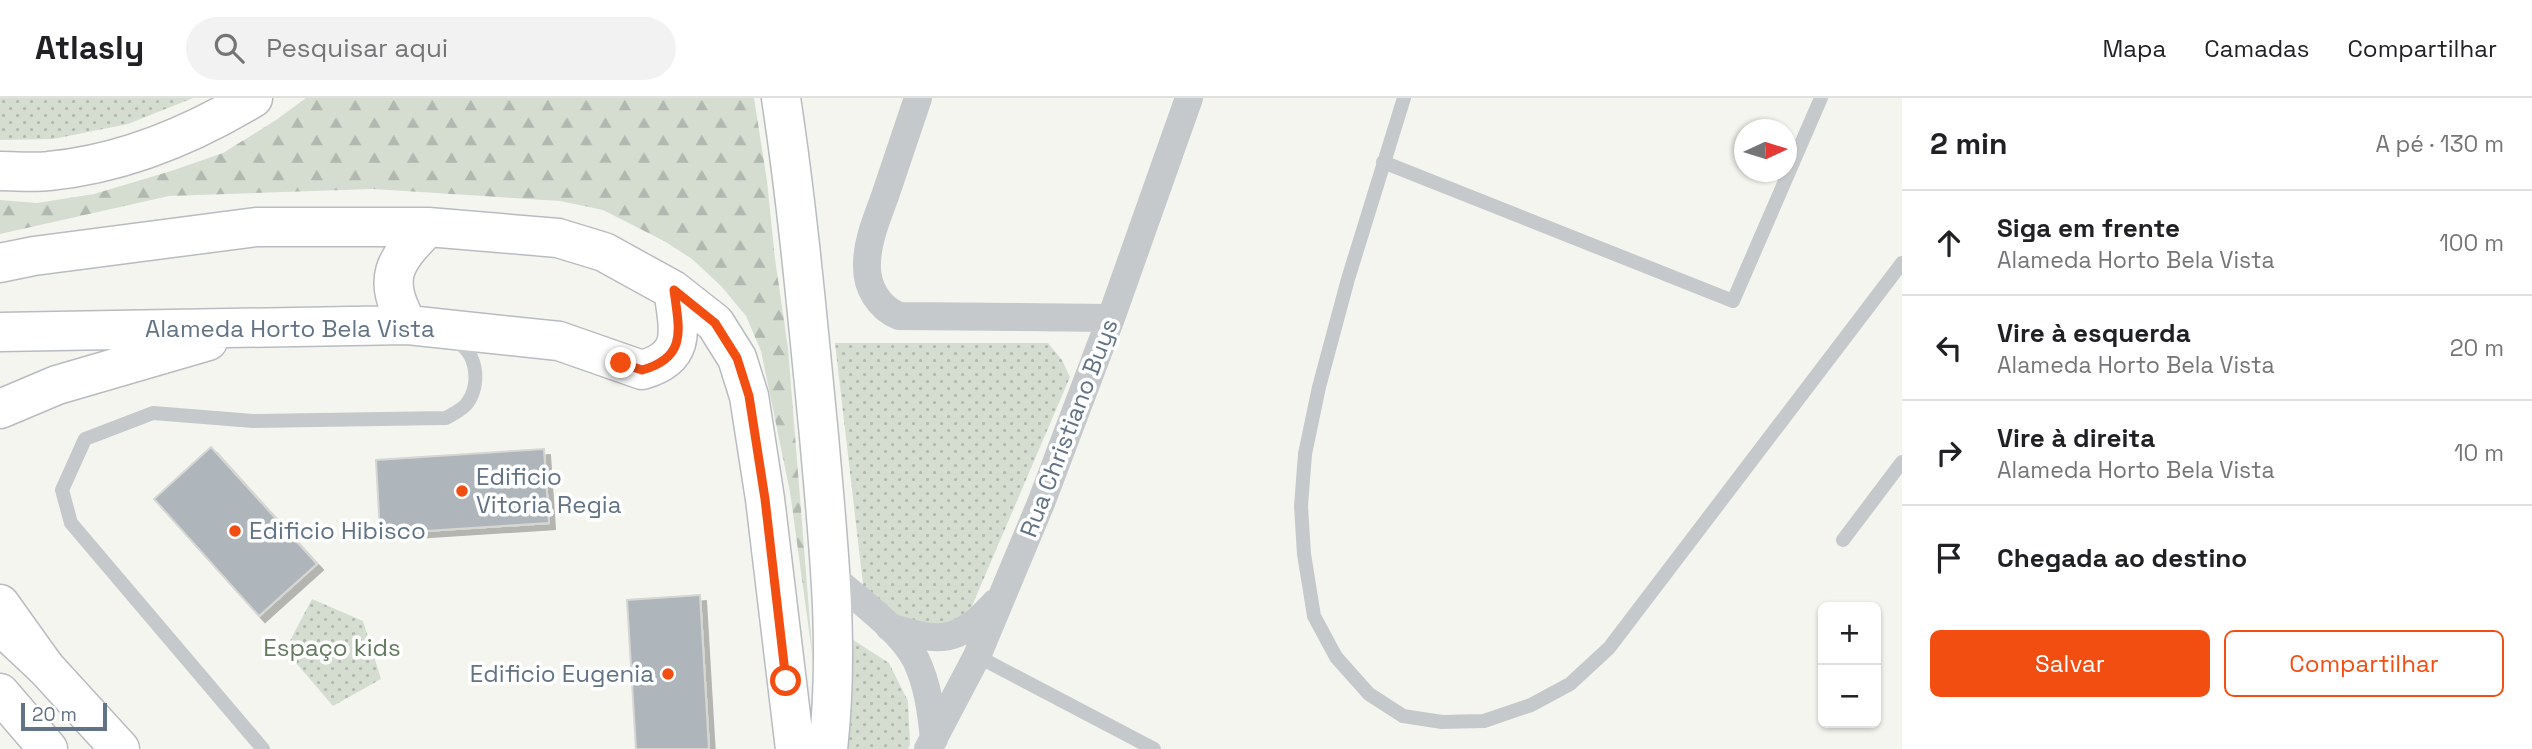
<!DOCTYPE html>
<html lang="pt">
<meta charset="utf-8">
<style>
body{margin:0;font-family:"Space Grotesk",sans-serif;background:#f2f2f2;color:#202124}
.controls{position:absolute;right:21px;bottom:21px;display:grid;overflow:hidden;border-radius:10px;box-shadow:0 2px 5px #0004}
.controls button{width:63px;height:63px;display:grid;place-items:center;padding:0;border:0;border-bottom:2px solid #e0e0e0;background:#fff;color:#202124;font:35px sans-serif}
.compass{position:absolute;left:1734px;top:21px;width:63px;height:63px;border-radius:50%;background:#fff;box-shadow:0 2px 5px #0004;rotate:86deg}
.scale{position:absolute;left:21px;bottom:18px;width:86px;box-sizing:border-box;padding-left:7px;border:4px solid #617384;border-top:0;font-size:19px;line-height:24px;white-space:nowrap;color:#617384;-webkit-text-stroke:5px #fff;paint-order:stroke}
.stop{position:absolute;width:21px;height:21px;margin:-16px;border:5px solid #f34e12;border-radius:50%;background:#fff}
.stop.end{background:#f34e12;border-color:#fff;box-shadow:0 2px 7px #0008}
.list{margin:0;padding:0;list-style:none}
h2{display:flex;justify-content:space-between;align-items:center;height:91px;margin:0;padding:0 28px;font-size:30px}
h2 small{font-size:23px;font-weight:400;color:#757577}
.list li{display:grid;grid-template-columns:46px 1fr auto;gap:21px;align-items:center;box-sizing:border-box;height:105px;padding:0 28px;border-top:2px solid #e0e0e0}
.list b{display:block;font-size:26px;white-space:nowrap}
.list p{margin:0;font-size:23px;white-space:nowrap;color:#757577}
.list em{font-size:23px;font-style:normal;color:#757577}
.actions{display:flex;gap:14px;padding:21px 28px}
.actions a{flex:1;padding:16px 0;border:2px solid #f34e12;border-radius:10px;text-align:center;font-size:24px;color:#f34e12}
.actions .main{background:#f34e12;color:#fff}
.icon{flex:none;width:38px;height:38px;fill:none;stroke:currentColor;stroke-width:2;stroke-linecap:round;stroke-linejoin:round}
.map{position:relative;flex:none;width:1902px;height:651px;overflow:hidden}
header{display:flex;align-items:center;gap:42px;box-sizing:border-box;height:98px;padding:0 35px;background:#fff;border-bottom:2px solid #e0e0e0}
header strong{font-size:33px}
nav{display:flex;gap:38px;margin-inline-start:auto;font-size:24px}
.search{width:490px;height:63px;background:#f2f2f2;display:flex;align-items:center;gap:18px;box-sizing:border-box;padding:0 24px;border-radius:38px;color:#757577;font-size:26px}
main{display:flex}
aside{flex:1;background:#fff}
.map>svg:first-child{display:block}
.green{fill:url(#green-dots)}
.forest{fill:url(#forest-firs)}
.building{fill:#aeb6bb;stroke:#d6d6d3;stroke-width:2;filter:url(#shadow)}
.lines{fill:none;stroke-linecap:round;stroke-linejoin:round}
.secondary-casing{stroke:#b8bcc1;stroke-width:41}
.primary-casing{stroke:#b6babe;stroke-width:41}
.highway-casing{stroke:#b8babd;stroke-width:41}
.lane{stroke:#c6c9cc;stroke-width:14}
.street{stroke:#c6c9cc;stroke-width:28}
.secondary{stroke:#fff;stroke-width:38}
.primary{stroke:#fff;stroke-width:38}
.highway{stroke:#fff;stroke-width:38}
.route{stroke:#f34e12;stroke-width:9}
.poi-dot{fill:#f34e12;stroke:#fff;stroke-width:2.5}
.labels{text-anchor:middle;stroke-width:7;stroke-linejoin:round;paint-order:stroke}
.street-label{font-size:24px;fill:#617384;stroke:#fff}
.poi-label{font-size:24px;fill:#617384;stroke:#fff;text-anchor:start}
.park-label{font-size:24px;fill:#647b60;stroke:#fff}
</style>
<header>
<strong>Atlasly</strong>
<div class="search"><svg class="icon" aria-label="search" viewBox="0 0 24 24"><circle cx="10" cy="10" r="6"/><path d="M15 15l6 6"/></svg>Pesquisar aqui</div>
<nav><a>Mapa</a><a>Camadas</a><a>Compartilhar</a></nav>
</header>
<main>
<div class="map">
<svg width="1902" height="651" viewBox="0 0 1902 651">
<defs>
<pattern id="green-dots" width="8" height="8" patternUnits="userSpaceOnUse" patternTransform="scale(1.75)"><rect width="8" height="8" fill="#d5ddd1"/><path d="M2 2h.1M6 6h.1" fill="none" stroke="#b0b8af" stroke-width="1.8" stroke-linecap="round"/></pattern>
<pattern id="forest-firs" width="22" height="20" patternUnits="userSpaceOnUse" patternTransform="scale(1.75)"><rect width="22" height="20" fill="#d5ddd1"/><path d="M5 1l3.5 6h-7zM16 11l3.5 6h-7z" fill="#b0b8af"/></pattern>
<filter id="shadow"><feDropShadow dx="6" dy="6" stdDeviation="0" flood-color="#0004"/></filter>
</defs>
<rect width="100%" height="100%" fill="#f5f5f0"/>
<path class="green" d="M0,0H193L128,26L53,41L0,42Z
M835,245H1048L1062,262L1070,279L972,508L950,528H905L864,495Z
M312,501L363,523L381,581L333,608L285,552Z
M847,538L889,565L908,603L910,646L908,651H838Z"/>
<path class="forest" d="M306,0H754L767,83L775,161L788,250L813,562L790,394L761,253L746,218L721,188L692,161L664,143L603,112L560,103L373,91L169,98L0,136V102L37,105L94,96L171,73L223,55L276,22Z"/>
<path class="building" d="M211,349L317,466L259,518L154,401Z
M544,351L549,425L380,436L376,362Z
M700,497L709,651H636L627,502Z"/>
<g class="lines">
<defs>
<path id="secondary" d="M781,0C798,112 808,225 819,338C828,443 840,546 828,651
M0,165L34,158L256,129H428L558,140L604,154L673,192L715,225L737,260L749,298L765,401L795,651
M408,227C381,180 394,163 428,129
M0,234L408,227L559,243L642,272C688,259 679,231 673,192
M0,311L57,287L208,243
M0,506L45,569L120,651
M0,595L48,651"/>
<path id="primary" d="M0,527L45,569"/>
<path id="highway" d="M0,73C16,73 33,75 49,73C123,66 190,38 253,0"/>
</defs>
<use href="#secondary" class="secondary-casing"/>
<use href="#primary" class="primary-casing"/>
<use href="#highway" class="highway-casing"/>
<path class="lane" d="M1404,0L1348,181L1319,289L1305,356L1301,408L1304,456L1314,518L1336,559L1369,596L1403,618L1442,624L1484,623L1531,607L1570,586L1609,550L1902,165
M1383,64L1733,203L1821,0
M1843,442L1902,364
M977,558L1154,651
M263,651L71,425L62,392L85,341L153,315L253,323L446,320C453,316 464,311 468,304C481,285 477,252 454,243"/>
<path class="street" d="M918,0C907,33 896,65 885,98C877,120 867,143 867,166C866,189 879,210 899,218L1111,220
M831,478C857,501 901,532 916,562C928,587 931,613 934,641
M889,529C941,545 957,546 995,505
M928,651L977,558L1041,405L1111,220L1189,0"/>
<use href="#secondary" class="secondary"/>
<use href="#primary" class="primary"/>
<use href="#highway" class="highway"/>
</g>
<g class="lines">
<path class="route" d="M621,265L642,272C688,259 679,231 674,192L715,225L737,260L749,298L765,401L786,583"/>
</g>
<g class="poi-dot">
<circle cx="462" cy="393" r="7"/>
<circle cx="235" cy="433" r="7"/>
<circle cx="668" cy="576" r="7"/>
</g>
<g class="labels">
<g class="street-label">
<text x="290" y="239">Alameda Horto Bela Vista</text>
<text transform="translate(1069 330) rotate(-69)" y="8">Rua Christiano Buys</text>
</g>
<g class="poi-label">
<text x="476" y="387">Edificio<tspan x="476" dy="28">Vitoria Regia</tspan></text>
<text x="249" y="441">Edificio Hibisco</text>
<text x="654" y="584" text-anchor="end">Edificio Eugenia</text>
</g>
<g class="park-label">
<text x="332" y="558">Espaço kids</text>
</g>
</g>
</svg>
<div class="controls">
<button>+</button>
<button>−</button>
</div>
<svg class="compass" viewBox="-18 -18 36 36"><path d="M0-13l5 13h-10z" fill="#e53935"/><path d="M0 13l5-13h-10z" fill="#757577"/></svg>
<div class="scale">20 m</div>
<div class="stop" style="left:786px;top:583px"></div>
<div class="stop end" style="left:621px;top:265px"></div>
</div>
<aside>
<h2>2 min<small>A pé · 130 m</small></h2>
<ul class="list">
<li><svg class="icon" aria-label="ahead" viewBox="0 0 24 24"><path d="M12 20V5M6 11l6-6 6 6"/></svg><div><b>Siga em frente</b><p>Alameda Horto Bela Vista</p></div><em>100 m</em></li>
<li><svg class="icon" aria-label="left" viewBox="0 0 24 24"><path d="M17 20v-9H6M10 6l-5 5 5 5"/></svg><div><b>Vire à esquerda</b><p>Alameda Horto Bela Vista</p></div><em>20 m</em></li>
<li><svg class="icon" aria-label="right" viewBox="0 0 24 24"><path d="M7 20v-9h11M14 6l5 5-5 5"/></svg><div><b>Vire à direita</b><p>Alameda Horto Bela Vista</p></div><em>10 m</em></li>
<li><svg class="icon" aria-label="arrive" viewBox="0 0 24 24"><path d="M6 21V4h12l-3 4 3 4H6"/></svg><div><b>Chegada ao destino</b></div></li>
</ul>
<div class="actions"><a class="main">Salvar</a><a>Compartilhar</a></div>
</aside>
</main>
